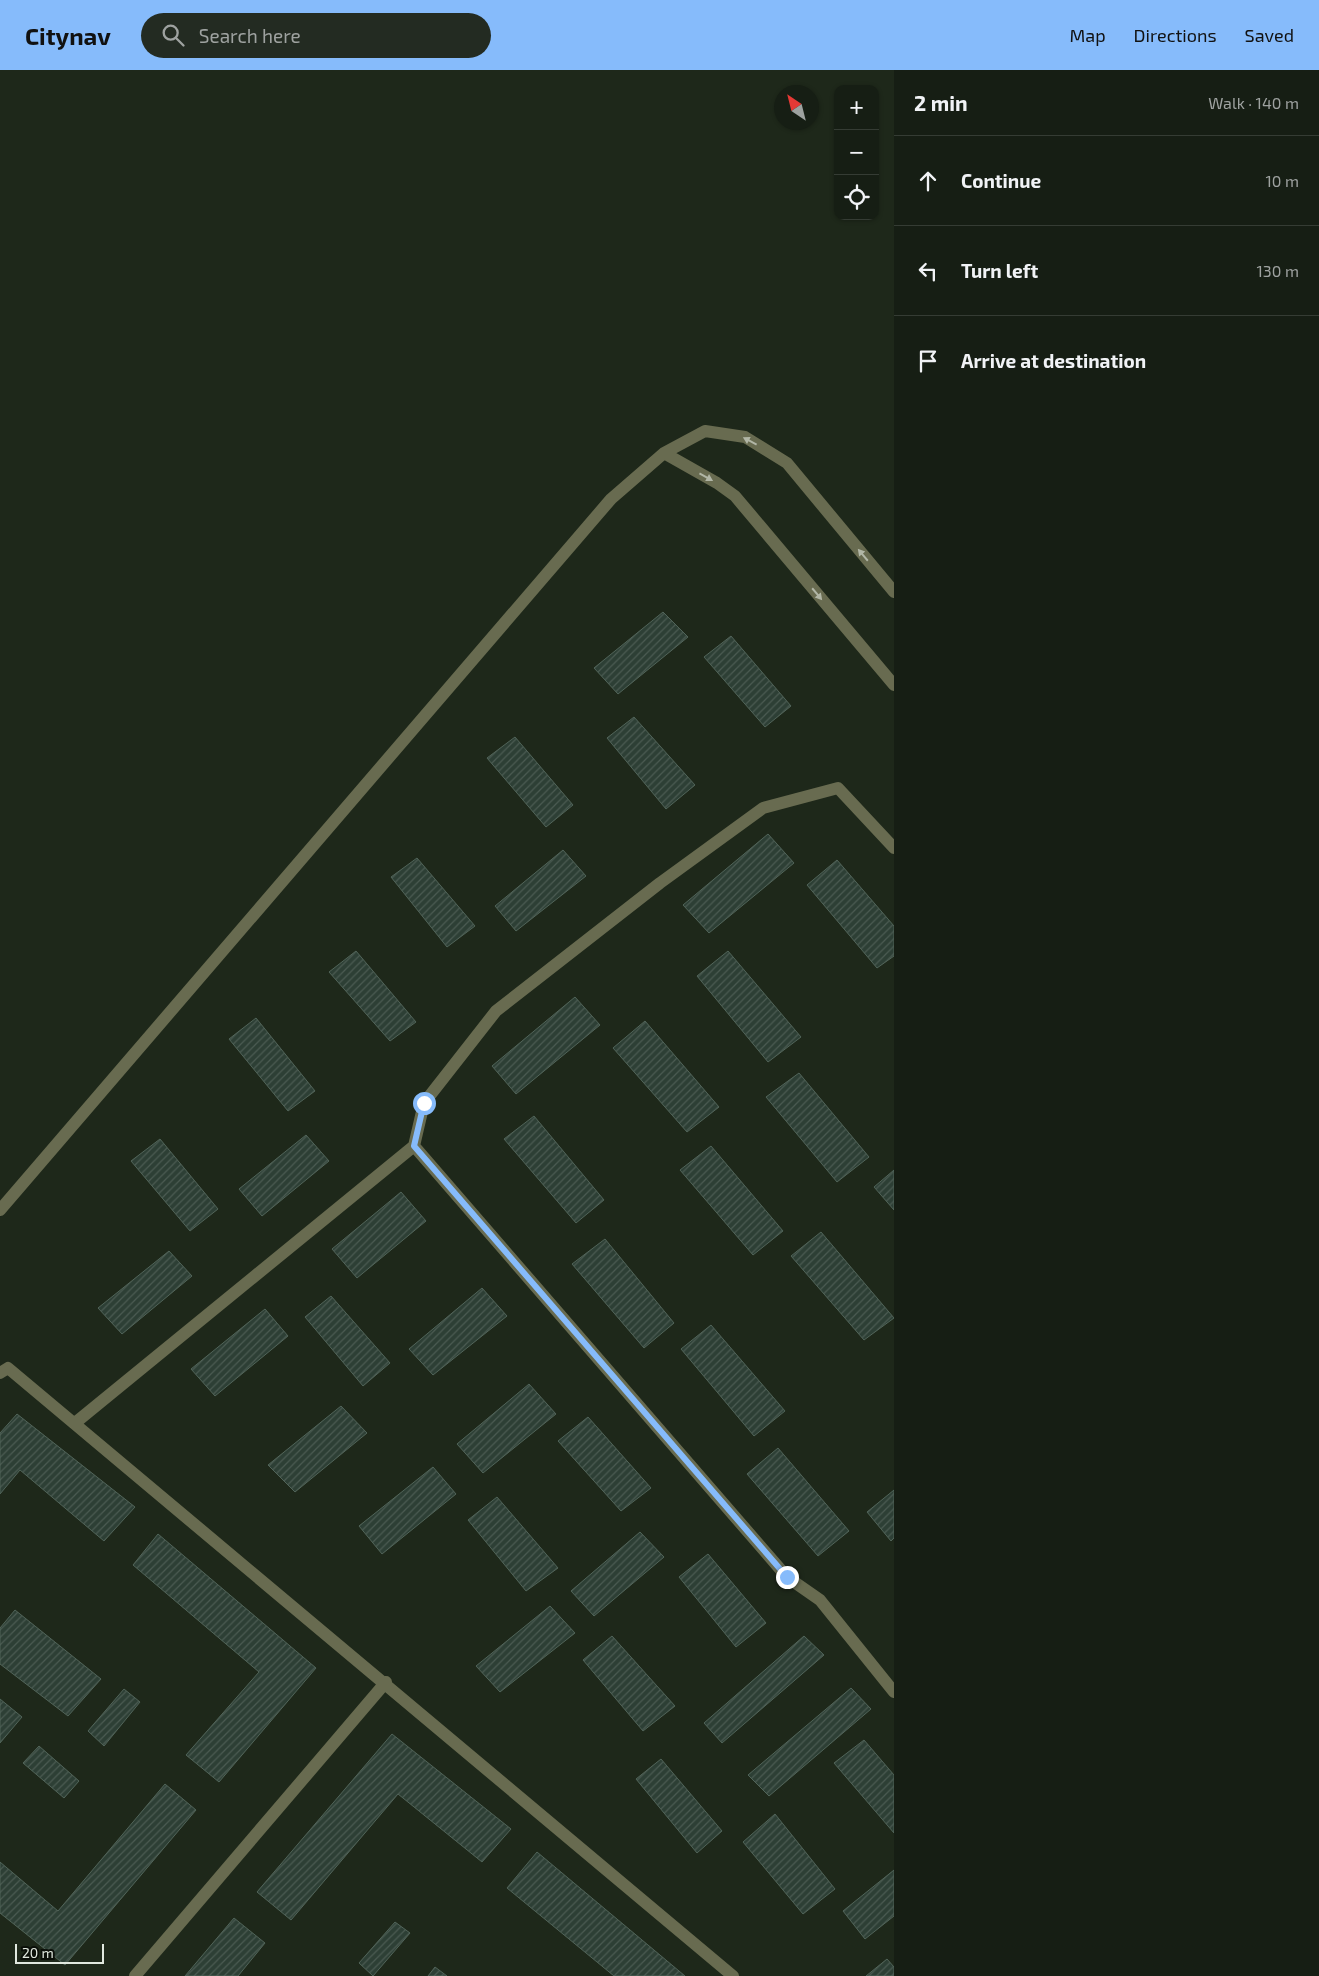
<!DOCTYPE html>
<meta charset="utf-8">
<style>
body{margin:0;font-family:"Exo 2",sans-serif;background:#232b22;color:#f1f3f6}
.controls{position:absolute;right:15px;top:15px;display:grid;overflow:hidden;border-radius:10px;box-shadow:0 1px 4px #0004}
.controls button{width:45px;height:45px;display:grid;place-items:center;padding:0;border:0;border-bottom:1px solid #353c34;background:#161e14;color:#f1f3f6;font:25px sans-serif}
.compass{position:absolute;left:774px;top:15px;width:45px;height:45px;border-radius:50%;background:#161e14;box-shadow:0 1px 4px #0004;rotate:325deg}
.scale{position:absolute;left:15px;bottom:12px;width:89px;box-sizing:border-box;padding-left:5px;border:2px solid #e1e8df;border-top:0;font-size:14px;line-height:18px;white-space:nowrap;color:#e1e8df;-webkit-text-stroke:4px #0b0f09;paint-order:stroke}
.stop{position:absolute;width:15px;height:15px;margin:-11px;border:4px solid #86bbfb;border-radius:50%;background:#fff}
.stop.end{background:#86bbfb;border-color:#fff;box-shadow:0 1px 5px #0008}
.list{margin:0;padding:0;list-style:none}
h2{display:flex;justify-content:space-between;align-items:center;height:65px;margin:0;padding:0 20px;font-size:21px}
h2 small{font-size:16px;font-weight:400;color:#9ea2a0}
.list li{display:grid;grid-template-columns:32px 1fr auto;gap:15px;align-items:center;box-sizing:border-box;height:90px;padding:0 20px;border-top:1px solid #353c34}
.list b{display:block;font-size:19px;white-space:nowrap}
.list em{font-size:16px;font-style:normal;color:#9ea2a0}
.icon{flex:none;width:28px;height:28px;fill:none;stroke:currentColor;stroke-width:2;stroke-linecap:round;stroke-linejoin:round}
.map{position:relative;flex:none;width:894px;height:1906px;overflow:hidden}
header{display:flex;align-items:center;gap:30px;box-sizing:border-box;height:70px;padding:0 25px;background:#86bbfb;color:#111}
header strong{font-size:24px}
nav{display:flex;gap:28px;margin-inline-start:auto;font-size:18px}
.search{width:350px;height:45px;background:#232b22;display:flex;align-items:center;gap:12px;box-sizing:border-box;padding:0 18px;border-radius:28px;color:#9ea2a0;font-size:19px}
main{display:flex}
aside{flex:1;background:#161e14}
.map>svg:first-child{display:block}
.building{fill:url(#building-hatch);stroke:#516459}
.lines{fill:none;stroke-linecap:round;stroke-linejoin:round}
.street{stroke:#686b50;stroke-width:12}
.oneway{fill:#b1b6a6}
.route{stroke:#86bbfb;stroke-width:6}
</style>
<header>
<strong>Citynav</strong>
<div class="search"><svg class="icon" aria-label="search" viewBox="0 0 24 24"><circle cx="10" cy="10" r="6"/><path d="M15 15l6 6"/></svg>Search here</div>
<nav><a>Map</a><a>Directions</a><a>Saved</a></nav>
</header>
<main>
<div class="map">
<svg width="894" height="1906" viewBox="0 0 894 1906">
<defs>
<pattern id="building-hatch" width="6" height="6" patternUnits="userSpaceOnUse" patternTransform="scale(1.25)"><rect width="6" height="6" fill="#2d3f35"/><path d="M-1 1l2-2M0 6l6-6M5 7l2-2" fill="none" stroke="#4b5b52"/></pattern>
</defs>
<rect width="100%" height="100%" fill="#1e281a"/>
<path class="building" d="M663,542L688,567L618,624L594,598Z
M731,566L791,636L765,657L704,587Z
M634,647L695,715L666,739L607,668Z
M515,667L573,735L546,757L487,688Z
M768,764L794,793L709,863L683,835Z
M563,780L586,806L516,861L495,836Z
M417,788L475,856L447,877L391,807Z
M837,790L894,856V886L877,898L807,815Z
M356,881L416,952L390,971L329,902Z
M728,881L801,967L768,992L697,906Z
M575,927L600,955L516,1024L492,996Z
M256,948L315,1021L288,1041L229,969Z
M645,951L719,1037L687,1062L613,978Z
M799,1003L869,1087L837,1112L766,1027Z
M534,1046L604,1130L576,1153L504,1069Z
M306,1065L329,1091L262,1146L239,1119Z
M160,1069L218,1139L190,1161L131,1091Z
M711,1076L783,1161L753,1185L680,1100Z
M894,1100V1140L874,1117Z
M401,1122L426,1151L357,1208L332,1179Z
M821,1162L894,1248L864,1270L791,1186Z
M605,1169L674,1253L644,1278L572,1194Z
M169,1181L192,1206L122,1264L98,1238Z
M482,1218L507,1246L433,1305L409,1279Z
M331,1226L390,1293L363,1316L305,1247Z
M265,1239L288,1266L215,1326L191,1299Z
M711,1255L785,1341L754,1366L681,1279Z
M529,1314L556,1344L483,1403L457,1374Z
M341,1336L367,1363L295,1422L268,1395Z
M17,1344L135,1437L104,1471L20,1400L0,1424V1363Z
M588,1347L651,1418L621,1441L558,1371Z
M778,1378L849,1461L818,1486L747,1404Z
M433,1397L456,1424L382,1484L359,1456Z
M894,1420V1468L891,1471L867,1442Z
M497,1427L558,1498L526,1521L468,1450Z
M640,1462L664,1487L594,1546L571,1521Z
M158,1464L316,1598L219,1712L186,1685L259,1602L133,1495Z
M708,1484L766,1553L736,1577L679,1507Z
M550,1536L575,1563L500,1622L476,1596Z
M15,1540L101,1609L68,1646L0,1594V1558Z
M612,1566L675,1636L643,1661L583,1590Z
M804,1566L824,1585L722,1673L704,1653Z
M851,1618L871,1639L769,1726L748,1705Z
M124,1619L140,1632L104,1676L88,1661Z
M0,1629L22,1647L0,1673Z
M392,1664L511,1759L482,1792L398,1724L291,1850L257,1822Z
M864,1670L894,1705V1763L834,1693Z
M39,1676L79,1711L64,1728L23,1693Z
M661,1689L722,1761L697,1783L636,1709Z
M165,1714L196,1740L65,1895L0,1843V1792L58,1841Z
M775,1744L835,1819L803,1844L743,1772Z
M537,1782L685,1906H614L507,1818Z
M894,1800V1846L865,1869L843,1841Z
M234,1848L265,1873L238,1906H185Z
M395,1852L410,1863L373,1906L359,1893Z
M887,1889L894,1897V1906H866Z
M435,1897L447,1906H428Z"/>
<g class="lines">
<path class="street" d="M664,383L717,413L735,426L894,615
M894,778L838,718L763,738L660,813L496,941L424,1033L414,1076L787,1507L820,1530L894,1622
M0,1140L611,429L664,383L705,361L745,367L787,393L894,522
M0,1303L8,1298L733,1906
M75,1353L414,1076
M135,1906L386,1612"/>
</g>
<defs><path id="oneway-solid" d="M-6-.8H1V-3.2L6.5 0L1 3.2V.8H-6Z" transform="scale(1.25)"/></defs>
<g class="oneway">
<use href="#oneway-solid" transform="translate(750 371) rotate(-152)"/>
<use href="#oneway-solid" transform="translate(706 407) rotate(29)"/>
<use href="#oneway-solid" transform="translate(863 485) rotate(-130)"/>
<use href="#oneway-solid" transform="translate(817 524) rotate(50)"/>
</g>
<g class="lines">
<path class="route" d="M424,1033L414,1076L787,1507"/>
</g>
</svg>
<div class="controls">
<button>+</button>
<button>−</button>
<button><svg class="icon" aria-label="locate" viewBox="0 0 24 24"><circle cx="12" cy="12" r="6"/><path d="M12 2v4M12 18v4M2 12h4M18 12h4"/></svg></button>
</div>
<svg class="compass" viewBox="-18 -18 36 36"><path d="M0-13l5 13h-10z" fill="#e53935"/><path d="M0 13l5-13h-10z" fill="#9ea2a0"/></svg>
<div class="scale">20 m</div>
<div class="stop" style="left:424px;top:1033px"></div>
<div class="stop end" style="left:787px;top:1507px"></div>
</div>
<aside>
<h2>2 min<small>Walk · 140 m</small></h2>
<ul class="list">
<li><svg class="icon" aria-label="ahead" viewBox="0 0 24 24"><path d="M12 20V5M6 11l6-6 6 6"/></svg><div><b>Continue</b></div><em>10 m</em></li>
<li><svg class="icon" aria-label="left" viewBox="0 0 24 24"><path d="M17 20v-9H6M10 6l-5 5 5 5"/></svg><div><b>Turn left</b></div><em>130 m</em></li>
<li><svg class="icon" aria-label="arrive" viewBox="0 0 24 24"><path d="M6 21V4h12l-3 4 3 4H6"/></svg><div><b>Arrive at destination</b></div></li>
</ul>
</aside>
</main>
